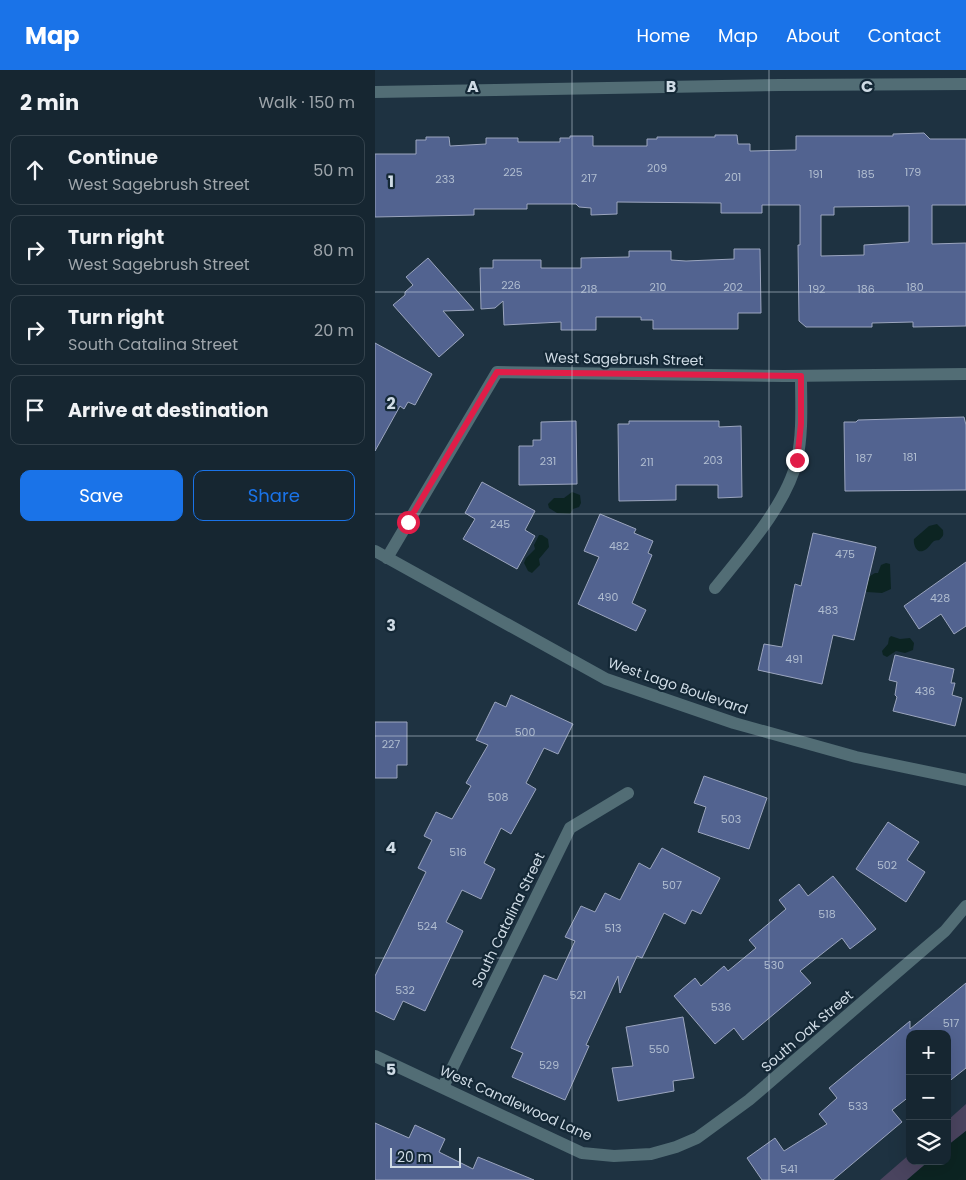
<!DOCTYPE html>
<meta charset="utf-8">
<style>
body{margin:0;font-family:Poppins,sans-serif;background:#23323d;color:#f1f3f6}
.controls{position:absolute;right:15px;bottom:15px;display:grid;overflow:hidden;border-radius:10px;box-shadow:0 5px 20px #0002}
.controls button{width:45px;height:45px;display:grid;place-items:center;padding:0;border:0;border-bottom:1px solid #35434d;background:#162631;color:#f1f3f6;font:25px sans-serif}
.scale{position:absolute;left:15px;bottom:12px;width:71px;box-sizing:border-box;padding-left:5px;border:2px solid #cfdbe5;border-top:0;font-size:14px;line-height:18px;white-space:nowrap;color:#cfdbe5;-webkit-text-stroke:4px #142836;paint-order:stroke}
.stop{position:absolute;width:15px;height:15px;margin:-11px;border:4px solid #e11d48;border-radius:50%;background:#fff}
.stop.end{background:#e11d48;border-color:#fff;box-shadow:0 1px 5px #0008}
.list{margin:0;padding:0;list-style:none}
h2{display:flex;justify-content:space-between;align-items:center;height:65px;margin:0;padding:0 20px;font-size:21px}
h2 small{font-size:16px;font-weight:400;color:#9ea5ab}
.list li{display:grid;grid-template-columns:32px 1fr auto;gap:15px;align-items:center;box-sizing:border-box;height:70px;margin:0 10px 10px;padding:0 10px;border:1px solid #35434d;border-radius:10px}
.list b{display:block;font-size:19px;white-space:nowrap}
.list p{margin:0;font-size:16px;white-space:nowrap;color:#9ea5ab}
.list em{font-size:16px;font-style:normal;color:#9ea5ab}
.actions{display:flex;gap:10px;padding:15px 20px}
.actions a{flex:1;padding:11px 0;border:1px solid #1a73e8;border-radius:10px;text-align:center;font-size:18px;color:#1a73e8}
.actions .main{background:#1a73e8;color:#fff}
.icon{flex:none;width:28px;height:28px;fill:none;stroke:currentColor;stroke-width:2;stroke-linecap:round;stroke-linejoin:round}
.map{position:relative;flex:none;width:591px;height:1110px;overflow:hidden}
header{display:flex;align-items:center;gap:30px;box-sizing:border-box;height:70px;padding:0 25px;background:#1a73e8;color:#fff}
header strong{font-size:24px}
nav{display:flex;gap:28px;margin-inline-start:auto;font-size:18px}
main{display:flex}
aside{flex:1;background:#162631}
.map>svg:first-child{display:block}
.green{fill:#4a445f}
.water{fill:#0c2422}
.building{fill:#526390;stroke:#9ba5be;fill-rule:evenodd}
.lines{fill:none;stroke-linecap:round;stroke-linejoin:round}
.minor{stroke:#526d75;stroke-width:12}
.route{stroke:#e11d48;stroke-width:6}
.grid{fill:none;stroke:#cfdbe5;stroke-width:1;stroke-opacity:0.55}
.labels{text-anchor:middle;stroke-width:4.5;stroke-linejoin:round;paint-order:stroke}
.number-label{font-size:11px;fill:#b0bdd0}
.street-label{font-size:14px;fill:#cfdbe5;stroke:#142836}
.grid-label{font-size:16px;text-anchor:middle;font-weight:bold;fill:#cfdbe5;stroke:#142836;stroke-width:4.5;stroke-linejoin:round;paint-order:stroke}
</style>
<header>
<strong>Map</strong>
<nav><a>Home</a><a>Map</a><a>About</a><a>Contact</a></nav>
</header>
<main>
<aside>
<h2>2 min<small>Walk · 150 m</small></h2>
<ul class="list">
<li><svg class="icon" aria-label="ahead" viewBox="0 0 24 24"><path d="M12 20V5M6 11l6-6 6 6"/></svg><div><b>Continue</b><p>West Sagebrush Street</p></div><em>50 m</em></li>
<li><svg class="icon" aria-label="right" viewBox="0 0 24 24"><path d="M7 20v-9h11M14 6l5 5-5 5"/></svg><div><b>Turn right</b><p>West Sagebrush Street</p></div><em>80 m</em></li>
<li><svg class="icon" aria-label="right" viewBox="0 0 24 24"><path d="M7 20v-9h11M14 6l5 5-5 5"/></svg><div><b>Turn right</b><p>South Catalina Street</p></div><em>20 m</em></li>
<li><svg class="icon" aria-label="arrive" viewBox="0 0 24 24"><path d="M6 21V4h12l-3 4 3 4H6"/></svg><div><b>Arrive at destination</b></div></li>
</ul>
<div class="actions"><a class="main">Save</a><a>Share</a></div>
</aside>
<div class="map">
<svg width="591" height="1110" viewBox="0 0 591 1110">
<rect width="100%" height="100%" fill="#1e3241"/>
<path class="green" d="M591,1034V1061L572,1076V1051Z
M535,1084V1091H554L532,1110H505Z"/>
<path class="water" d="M197,422L205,425L206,433L204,437L198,439L195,444L182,443L174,438L173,434L179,428H189Z
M562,454L568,460C568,463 569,465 567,467C563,472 564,469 559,471C556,473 554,478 550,480C542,485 538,475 539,469L554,456Z
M164,465H167L173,469L174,477L164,489L165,495L157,503L153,501L149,493L151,488L160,479L159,475Z
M511,493L515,494L516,519L507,523L492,522L489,518L490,509L500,503H503L506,495Z
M516,566L525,569L535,568L539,573L538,580L530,583L521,581L512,587L508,585L507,581L513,574L514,568Z
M591,1061V1110H532L554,1091H572V1076Z"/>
<path class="building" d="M549,63L555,69H591V135H557V174L591,173V256L538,257V252L497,253V257H431L424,251L423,175H425V135H387V143H346V133L242,132V144L216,145V138L204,137L201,134H152V139H99V145L0,147V84H41V70H51V67H74L75,76L111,74V68H143V72H185V68H195V66H218V76H272V69H282V67H340V65H362L363,74H375V81L421,80V66H518V64ZM534,136V172L489,175V185L446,186V145H459V137Z
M359,179H385L386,243H363V259H278V250H266V247H221V260H186V252L129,255L128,231L120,238L106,239L105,198H118V190H166V198H206V188L254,187V181H296V190L311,191L359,189Z
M53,188L99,240L68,241L89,265L64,287L18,235L30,225V222L38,215L31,207Z
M0,273L57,304L40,335L33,332L29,339L25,336L0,381Z
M589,347L591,355V420L470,421L469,352H481L483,350Z
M201,351L202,414L144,415V376H158V370H166V352Z
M254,351H344V357L366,356L367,427L343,428V415H301V430L244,431L243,354H254Z
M107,412L160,441L150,460L160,466L142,499L88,469L100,449L90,443Z
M225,444L261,459L259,463L278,471L273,483L277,485L257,533L271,540L261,561L203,534L224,487L209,481Z
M438,463L501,477L479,570L458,565L447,614L383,600L389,574L407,577L420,514L426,516Z
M591,492V556L579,564L566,544L544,559L529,536Z
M520,585L579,599L576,613H580L577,625L587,628L580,656L518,641L522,627L520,625L522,612L514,610Z
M136,625L198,654L183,684L169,678L151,713L161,719L136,764L126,758L109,793L120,799L106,829L87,820L71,852L88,861L50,941L28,931L19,950L0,941V906L51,802L43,798L57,770L49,766L61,742L77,749L96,716L91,713L113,675L101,670L120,632L131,637Z
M0,652H32V695H22V708H0Z
M329,706L392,728L374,779L323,762L331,737L319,733Z
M513,752L544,772L532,790L550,802L531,832L481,799Z
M287,778L345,808L326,844L317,840L310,854L289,843L267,888L262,886L245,923L243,906L211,975L214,976L190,1030L137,1007L148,983L136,978L169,905L182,910L200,871L190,867L206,836L220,842L230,823L245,830L264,793L275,799Z
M458,806L501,859L475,879L467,868L425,901L436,913L368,970L359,958L340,974L299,926L320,908L326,916L349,896L353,901L381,878L374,870L411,839L404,830L424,814L433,826Z
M591,913V998L572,1013V964H535V1026L517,1040L527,1052L458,1110H387L372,1088L400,1068L409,1081L452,1054L444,1044L462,1028L454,1018L535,951V959Z
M308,947L319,1008L298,1011L299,1021L243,1031L237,998L258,996L251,957Z
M0,1053L34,1068L40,1055L70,1069L64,1082L98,1099L103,1087L159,1110H0Z"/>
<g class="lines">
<path class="minor" d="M0,22L405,15L591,14
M0,481L231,609L359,653L481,687L591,710
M12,488L122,302L409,306L591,304
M340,518C368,483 412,434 422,390C428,362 426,333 426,306
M0,986L207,1083L239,1086L276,1084L301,1077L322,1068L374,1030L570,861L591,836
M68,1017L195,758L253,723"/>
</g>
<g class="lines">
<path class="route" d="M33,452L122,302L426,306V354L422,390"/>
</g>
<path class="grid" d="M197,0V1110M394,0V1110M0,222H591M0,444H591M0,666H591M0,888H591"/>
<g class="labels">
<g class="number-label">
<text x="282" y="102">209</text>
<text x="138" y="106">225</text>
<text x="538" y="106">179</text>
<text x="441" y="108">191</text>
<text x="491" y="108">185</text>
<text x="358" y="111">201</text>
<text x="214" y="112">217</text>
<text x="70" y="113">233</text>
<text x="136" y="219">226</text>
<text x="283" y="221">210</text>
<text x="358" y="221">202</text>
<text x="540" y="221">180</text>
<text x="214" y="223">218</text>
<text x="442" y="223">192</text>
<text x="491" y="223">186</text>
<text x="535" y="391">181</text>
<text x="489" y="392">187</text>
<text x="338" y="394">203</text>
<text x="173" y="395">231</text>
<text x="272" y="396">211</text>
<text x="125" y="458">245</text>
<text x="244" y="480">482</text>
<text x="470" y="488">475</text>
<text x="233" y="531">490</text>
<text x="565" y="532">428</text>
<text x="453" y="544">483</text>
<text x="419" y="593">491</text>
<text x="550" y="625">436</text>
<text x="150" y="666">500</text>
<text x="16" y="678">227</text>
<text x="123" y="731">508</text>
<text x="356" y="753">503</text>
<text x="83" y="786">516</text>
<text x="512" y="799">502</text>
<text x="297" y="819">507</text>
<text x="452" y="848">518</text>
<text x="52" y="860">524</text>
<text x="238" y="862">513</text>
<text x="399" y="899">530</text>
<text x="30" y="924">532</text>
<text x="203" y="929">521</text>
<text x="346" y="941">536</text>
<text x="576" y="957">517</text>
<text x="284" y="983">550</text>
<text x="174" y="999">529</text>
<text x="483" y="1040">533</text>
<text x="414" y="1103">541</text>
</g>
<g class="street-label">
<text transform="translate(249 289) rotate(1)" y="5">West Sagebrush Street</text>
<text transform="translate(303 616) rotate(19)" y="5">West Lago Boulevard</text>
<text transform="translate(133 850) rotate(-64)" y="5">South Catalina Street</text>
<text transform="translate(432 961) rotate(-41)" y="5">South Oak Street</text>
<text transform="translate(141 1033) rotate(24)" y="5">West Candlewood Lane</text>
</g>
</g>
<g class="grid-label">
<text x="98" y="22">A</text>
<text x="296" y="22">B</text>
<text x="492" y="22">C</text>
<text x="16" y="117">1</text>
<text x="16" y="339">2</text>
<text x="16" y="561">3</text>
<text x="16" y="783">4</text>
<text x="16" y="1005">5</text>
</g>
</svg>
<div class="controls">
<button>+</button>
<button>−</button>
<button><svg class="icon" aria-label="layers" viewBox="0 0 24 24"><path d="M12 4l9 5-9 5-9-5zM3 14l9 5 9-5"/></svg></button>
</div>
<div class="scale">20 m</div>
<div class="stop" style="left:33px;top:452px"></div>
<div class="stop end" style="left:422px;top:390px"></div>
</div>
</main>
